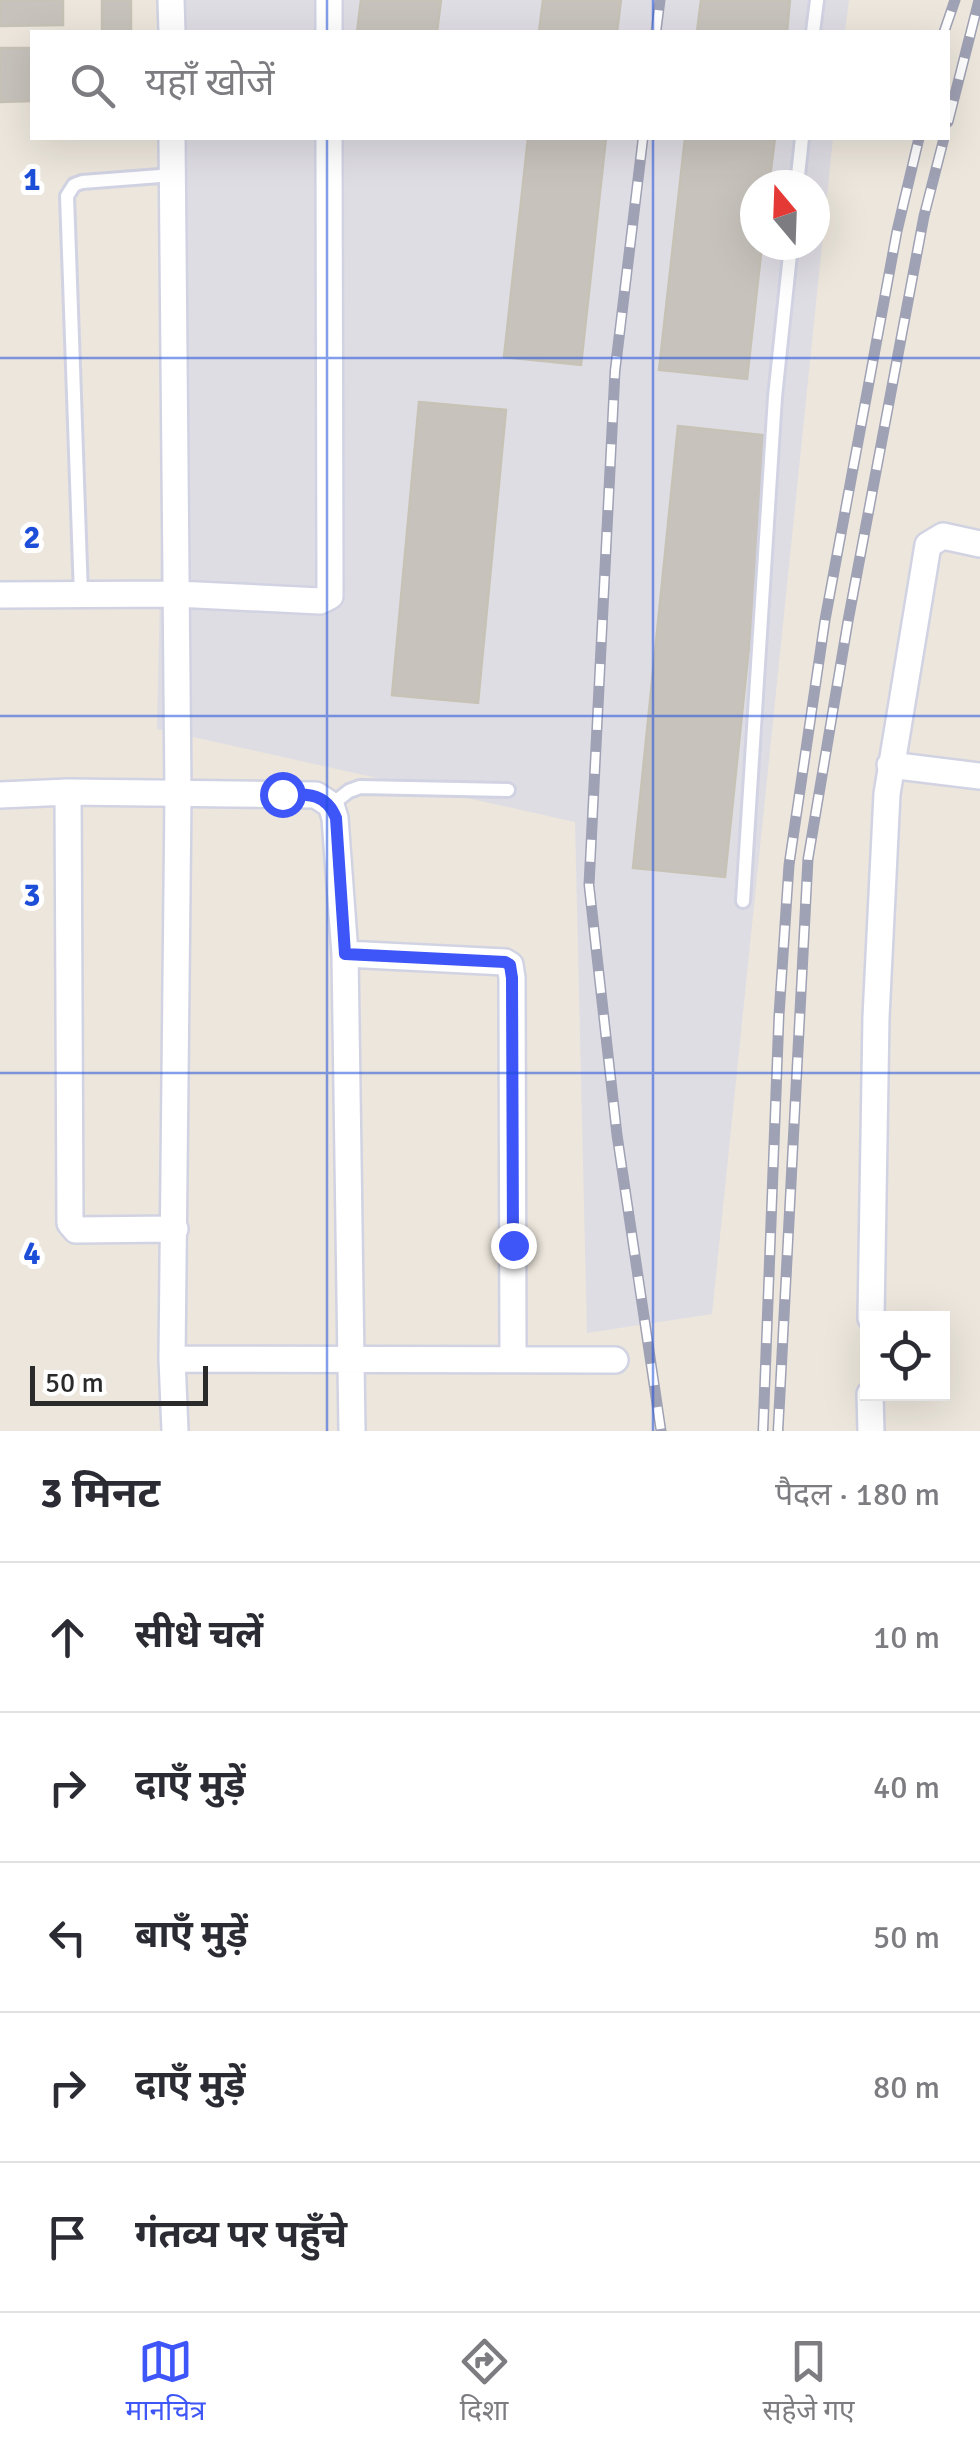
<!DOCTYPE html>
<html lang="hi">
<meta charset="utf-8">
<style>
body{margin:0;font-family:Signika,"Noto Sans Devanagari",sans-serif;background:#f7f7f7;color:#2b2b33}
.controls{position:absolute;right:30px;bottom:30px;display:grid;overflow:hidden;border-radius:0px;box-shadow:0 10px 40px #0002}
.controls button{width:90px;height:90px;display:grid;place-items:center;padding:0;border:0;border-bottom:2px solid #e1e1e2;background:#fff;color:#2b2b33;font:50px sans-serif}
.compass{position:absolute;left:740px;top:170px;width:90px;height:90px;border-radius:50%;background:#fff;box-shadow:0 10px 40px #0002;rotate:341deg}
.scale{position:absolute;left:30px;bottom:25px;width:178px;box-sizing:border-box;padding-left:10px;border:5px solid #2a2a2a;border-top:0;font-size:28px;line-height:35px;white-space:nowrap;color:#2a2a2a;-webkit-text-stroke:8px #fff;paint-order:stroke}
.stop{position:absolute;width:30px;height:30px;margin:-22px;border:8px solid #3e55f7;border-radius:50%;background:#fff}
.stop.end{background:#3e55f7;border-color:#fff;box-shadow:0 2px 10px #0008}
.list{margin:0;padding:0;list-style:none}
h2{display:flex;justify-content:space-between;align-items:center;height:130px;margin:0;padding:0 40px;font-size:42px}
h2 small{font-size:32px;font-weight:400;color:#7c7c81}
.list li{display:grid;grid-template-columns:65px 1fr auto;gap:30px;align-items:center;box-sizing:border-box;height:150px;padding:0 40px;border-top:2px solid #e1e1e2}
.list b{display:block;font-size:38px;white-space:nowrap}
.list em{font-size:32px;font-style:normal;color:#7c7c81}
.icon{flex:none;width:55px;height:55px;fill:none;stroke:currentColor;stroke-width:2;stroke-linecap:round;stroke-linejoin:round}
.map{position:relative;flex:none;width:980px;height:1431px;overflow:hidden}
.search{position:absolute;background:#fff;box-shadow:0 10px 40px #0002;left:30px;right:30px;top:30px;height:110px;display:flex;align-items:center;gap:25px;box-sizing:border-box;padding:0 35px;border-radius:0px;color:#7c7c81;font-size:38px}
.sheet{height:880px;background:#fff}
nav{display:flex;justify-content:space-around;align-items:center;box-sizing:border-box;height:140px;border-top:2px solid #e1e1e2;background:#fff;font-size:28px;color:#7c7c81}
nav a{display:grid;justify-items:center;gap:5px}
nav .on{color:#3e55f7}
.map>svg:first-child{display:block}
.industrial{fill:#dfdde4;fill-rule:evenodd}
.building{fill:#c7c3bc;stroke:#c7c2b6;stroke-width:2.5}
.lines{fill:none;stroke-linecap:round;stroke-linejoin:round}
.lane-casing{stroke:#d1d3e3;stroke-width:18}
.street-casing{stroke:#d1d3e3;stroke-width:30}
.lane{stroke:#fff;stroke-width:12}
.street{stroke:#fff;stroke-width:25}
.rail-casing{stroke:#9fa1b4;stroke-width:11}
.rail{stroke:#fff;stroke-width:8;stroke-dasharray:22;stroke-linecap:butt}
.route{stroke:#3e55f7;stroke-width:12}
.grid{fill:none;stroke:#1d4ed8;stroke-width:2.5;stroke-opacity:0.55}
.grid-label{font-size:32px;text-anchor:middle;font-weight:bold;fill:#1d4ed8;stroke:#fff;stroke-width:10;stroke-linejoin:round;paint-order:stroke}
</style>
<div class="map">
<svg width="980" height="1431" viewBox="0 0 980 1431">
<rect width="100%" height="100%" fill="#ece6dc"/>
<path class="industrial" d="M173,0H849L845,32H173Z
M170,138H833L712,1314L587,1333L575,822L157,729ZM755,185H815V245H755Z"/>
<path class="building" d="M0,0H63V25L0,26Z
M102,0H131V32H102Z
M361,0H441L437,32H357Z
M543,0H621L617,32H539Z
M701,0H790L787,32H697Z
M0,48H32V101L0,102Z
M528,138H606L581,365L504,357Z
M685,138H775L769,185H755V245H762L747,379L659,370Z
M419,402L506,410L478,703L392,695Z
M678,426L771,436L725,877L633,868Z"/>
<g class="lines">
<defs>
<path id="lane" d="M813,32L817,0
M797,185L802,138
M81,595L67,196L74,185L82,182L173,175
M331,805L349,791L360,787L508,790
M743,901L775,397L791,245"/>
<path id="street" d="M171,0L172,32
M329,0V32
M172,138L178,795L172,1359L175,1431
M0,595L176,594L320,601L330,596L329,138
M890,765L980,776
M68,792L70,1223L76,1230L175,1229
M0,795L68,792L316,795L331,805L335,818L345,954L352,1431
M345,954L505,962L510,965L512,978L513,1359
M871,1318L876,1017L887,794L928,545L943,536L980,544
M172,1359L615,1360
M870,1394L871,1431"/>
</defs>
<use href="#lane" class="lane-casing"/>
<use href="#street" class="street-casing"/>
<use href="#lane" class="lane"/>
<use href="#street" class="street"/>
<defs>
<path id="rail" d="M656,32L660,0
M944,32L955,0
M948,122L979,0
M643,138L615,371L589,885L617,1135L661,1431
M763,1431L779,1015L789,865L825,620L897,231L919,138
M778,1431L808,859L848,621L924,216L944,138"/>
</defs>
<use href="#rail" class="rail-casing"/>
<use href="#rail" class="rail"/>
</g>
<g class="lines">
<path class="route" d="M282,794C306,794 326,792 336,818L345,954L505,962L510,965L512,978L513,1245"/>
</g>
<path class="grid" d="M327,0V32M653,0V32M327,138V1431M653,138V1431M0,358H980M0,716H980M0,1073H980"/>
<g class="grid-label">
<text x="32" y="190">1</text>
<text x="32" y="548">2</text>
<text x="32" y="906">3</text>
<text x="32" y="1264">4</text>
</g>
</svg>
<div class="controls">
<button><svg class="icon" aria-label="locate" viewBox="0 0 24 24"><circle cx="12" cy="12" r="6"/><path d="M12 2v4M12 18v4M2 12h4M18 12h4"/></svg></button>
</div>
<svg class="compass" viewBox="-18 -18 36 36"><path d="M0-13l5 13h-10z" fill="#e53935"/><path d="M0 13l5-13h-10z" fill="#7c7c81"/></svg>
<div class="scale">50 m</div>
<div class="stop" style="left:282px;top:794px"></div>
<div class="stop end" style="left:513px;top:1245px"></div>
<div class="search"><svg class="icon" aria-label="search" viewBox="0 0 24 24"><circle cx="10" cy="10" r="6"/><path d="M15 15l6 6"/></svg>यहाँ खोजें</div>
</div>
<section class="sheet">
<h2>3 मिनट<small>पैदल · 180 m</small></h2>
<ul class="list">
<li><svg class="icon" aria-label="ahead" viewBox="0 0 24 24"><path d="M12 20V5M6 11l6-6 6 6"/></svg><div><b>सीधे चलें</b></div><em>10 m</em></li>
<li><svg class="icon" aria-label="right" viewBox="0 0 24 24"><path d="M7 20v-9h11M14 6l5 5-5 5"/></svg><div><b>दाएँ मुड़ें</b></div><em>40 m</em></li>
<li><svg class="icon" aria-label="left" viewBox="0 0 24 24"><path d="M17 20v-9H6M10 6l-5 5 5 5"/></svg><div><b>बाएँ मुड़ें</b></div><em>50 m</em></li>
<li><svg class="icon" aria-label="right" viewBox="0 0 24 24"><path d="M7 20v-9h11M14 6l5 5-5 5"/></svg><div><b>दाएँ मुड़ें</b></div><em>80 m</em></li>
<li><svg class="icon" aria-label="arrive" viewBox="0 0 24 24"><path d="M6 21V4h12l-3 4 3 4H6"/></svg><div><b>गंतव्य पर पहुँचे</b></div></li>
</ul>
</section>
<nav>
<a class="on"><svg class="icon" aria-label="map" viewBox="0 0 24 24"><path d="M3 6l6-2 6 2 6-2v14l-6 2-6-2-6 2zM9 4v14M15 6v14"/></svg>मानचित्र</a>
<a><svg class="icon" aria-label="directions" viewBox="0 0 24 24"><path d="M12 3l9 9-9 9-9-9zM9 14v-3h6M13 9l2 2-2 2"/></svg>दिशा</a>
<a><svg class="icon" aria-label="saved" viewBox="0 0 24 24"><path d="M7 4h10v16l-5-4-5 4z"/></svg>सहेजे गए</a>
</nav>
